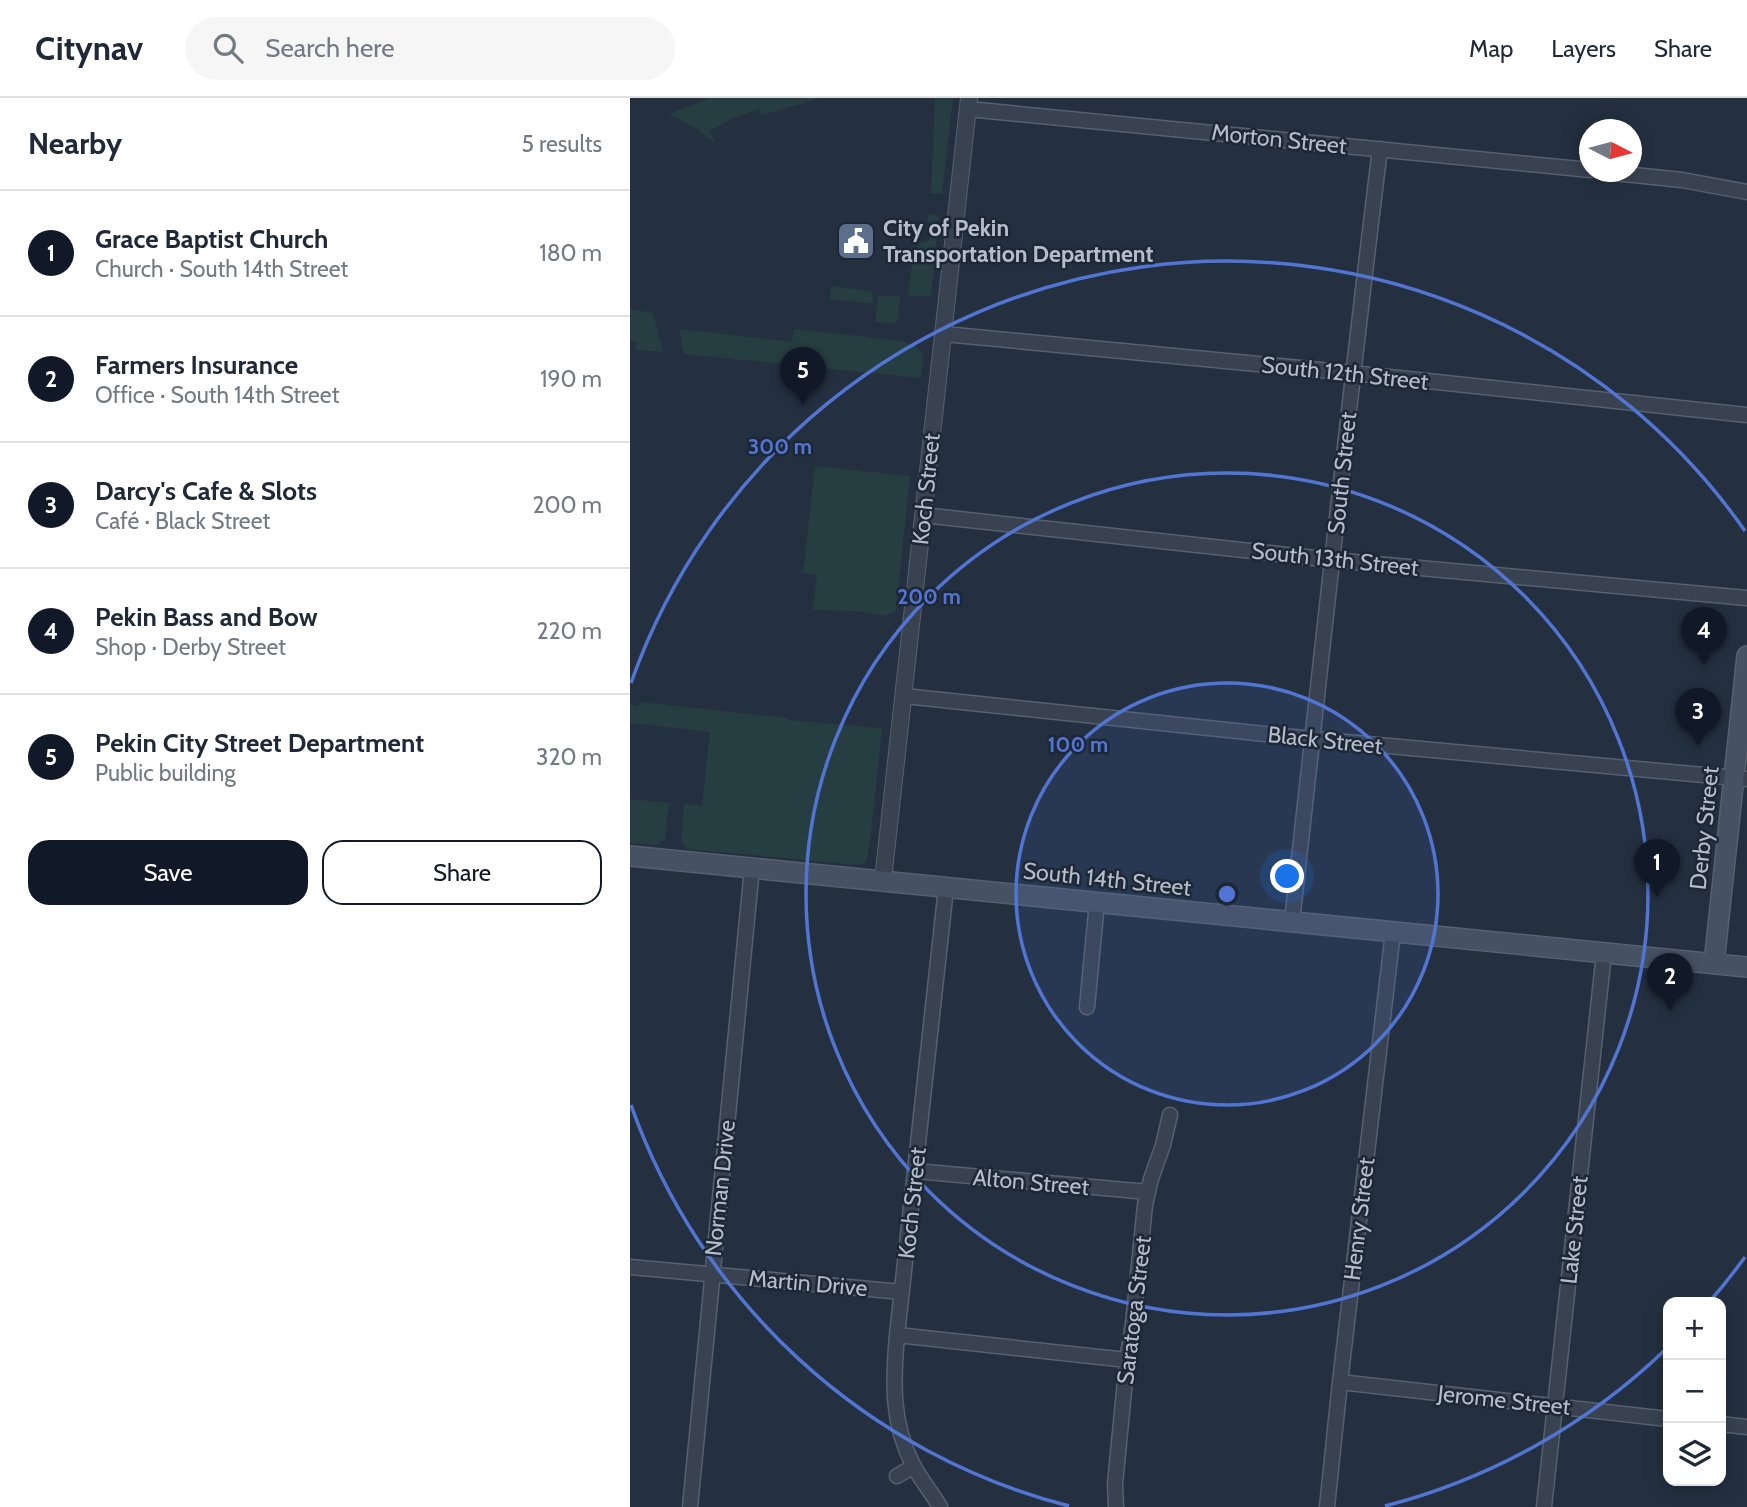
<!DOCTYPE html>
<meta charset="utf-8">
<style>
body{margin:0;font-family:Cabin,sans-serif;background:#f6f6f7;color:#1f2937}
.controls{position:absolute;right:21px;bottom:21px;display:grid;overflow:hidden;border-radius:14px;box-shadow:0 4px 18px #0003}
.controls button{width:63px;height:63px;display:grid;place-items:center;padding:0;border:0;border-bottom:2px solid #e0e1e3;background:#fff;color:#1f2937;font:35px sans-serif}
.compass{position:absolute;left:949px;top:21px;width:63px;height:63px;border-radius:50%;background:#fff;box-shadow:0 4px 18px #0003;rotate:96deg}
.you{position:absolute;left:658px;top:779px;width:24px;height:24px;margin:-18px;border:5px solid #fff;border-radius:50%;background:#1a73e8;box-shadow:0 0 0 10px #1a73e833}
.badge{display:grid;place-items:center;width:46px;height:46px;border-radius:50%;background:#111827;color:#fff;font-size:23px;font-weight:700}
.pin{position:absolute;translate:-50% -58px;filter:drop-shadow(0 2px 4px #0008)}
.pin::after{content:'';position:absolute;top:37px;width:24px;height:21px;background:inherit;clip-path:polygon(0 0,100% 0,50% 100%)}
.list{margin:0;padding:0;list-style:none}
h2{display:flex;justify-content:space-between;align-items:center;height:91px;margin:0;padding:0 28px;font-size:30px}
h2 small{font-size:23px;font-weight:400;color:#747a83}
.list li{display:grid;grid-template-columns:46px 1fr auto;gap:21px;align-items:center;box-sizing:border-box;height:126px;padding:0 28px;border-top:2px solid #e0e1e3}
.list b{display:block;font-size:26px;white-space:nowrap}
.list p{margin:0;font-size:23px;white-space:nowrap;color:#747a83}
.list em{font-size:23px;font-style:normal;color:#747a83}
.actions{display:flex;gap:14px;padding:21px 28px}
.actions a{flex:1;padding:16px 0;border:2px solid #111827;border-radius:21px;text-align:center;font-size:24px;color:#111827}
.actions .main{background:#111827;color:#fff}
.icon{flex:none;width:38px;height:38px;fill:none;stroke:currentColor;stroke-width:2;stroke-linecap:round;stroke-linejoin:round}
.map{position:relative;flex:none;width:1117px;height:1409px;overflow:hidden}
header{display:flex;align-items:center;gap:42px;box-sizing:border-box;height:98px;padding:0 35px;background:#fff;border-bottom:2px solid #e0e1e3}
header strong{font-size:33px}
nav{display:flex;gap:38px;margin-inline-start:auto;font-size:24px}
.search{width:490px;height:63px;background:#f6f6f7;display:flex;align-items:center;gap:18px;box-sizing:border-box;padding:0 24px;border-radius:38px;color:#747a83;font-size:26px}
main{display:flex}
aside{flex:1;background:#fff}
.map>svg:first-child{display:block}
.green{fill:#263e41}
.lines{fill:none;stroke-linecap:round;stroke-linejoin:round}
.minor-casing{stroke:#56606e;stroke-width:17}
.tertiary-casing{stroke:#56606e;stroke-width:18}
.secondary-casing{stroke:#56606e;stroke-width:22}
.minor{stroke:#384250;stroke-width:14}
.tertiary{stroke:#384250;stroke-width:16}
.secondary{stroke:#465163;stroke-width:19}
.ring{fill:none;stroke:#5275d3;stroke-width:3.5}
.labels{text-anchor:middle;stroke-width:5;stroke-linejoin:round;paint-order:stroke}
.street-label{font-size:23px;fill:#b5bdcb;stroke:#1d2735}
.poi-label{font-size:23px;font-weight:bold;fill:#b5bdcb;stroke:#1d2735;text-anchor:start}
.centre{fill:#5275d3;stroke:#1d2735;stroke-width:3.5}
.ring-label{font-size:21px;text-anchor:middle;font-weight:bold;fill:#5275d3;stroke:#1d2735;stroke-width:5;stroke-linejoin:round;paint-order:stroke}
</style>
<header>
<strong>Citynav</strong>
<div class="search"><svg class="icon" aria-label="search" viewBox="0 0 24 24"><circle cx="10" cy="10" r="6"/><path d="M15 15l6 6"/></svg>Search here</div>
<nav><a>Map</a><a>Layers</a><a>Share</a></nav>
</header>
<main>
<aside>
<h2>Nearby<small>5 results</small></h2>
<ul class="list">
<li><span class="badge">1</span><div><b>Grace Baptist Church</b><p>Church · South 14th Street</p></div><em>180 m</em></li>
<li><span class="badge">2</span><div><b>Farmers Insurance</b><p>Office · South 14th Street</p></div><em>190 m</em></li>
<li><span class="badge">3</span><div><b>Darcy's Cafe &amp; Slots</b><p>Café · Black Street</p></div><em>200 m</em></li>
<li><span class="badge">4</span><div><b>Pekin Bass and Bow</b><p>Shop · Derby Street</p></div><em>220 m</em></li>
<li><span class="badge">5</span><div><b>Pekin City Street Department</b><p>Public building</p></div><em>320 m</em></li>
</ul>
<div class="actions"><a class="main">Save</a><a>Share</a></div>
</aside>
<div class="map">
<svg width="1117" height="1409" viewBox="0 0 1117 1409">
<rect width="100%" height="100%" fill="#243040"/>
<path class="green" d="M80,0H191L131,17L129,11L103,20L80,33L85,45L66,30L39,16Z
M305,0H323L312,96L301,95Z
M299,116L309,117L301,199L278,197L284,152L290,145L299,142L301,127L298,123Z
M201,188L241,193L243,197L242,206L200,201Z
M249,197L270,199L268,222L264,225L245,224L248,198Z
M0,211L23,215L33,254L6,252L7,244L0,243Z
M49,231L162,244L164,231L272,243L287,249L293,256L291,280L54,256Z
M185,368L280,378L266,512L256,518L227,513L183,512L187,477L173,475Z
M9,604L157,620V622L252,630L240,745L236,764L229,767L57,751L51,743L54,706L72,708L80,634L0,625V607L8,608Z
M0,701L39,705L35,742L26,747L0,745Z"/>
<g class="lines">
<defs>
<path id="minor" d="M338,11L960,72
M975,74L1052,82L1117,94
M314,236L722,275L1117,317
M293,417L703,462L1117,500
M274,598L683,641L1117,681
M662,823C691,566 718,308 750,51
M457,909L467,804
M285,1073L518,1094
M0,1169L272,1194
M267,1237L497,1262
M710,1284L1038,1321
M1091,1326L1117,1329
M267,1378L284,1368
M60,1409L122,770
M310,1409C302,1395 291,1382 283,1367C261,1324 263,1283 267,1237L316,790
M486,1409L485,1386L497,1262L503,1226L515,1107L521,1081L533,1047L540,1017
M697,1409L710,1284L763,834
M914,1409L974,855"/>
<path id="tertiary" d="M253,782L339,0"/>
<path id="secondary" d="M0,758L1117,869
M1084,865L1117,558"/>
</defs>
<use href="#minor" class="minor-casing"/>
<use href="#tertiary" class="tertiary-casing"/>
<use href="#secondary" class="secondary-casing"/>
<use href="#minor" class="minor"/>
<use href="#tertiary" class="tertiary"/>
<use href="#secondary" class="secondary"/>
</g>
<circle cx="597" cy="796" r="211" fill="#5275d3" fill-opacity=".12"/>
<g class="ring">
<circle cx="597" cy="796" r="211"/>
<circle cx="597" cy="796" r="421"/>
<path d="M1115 1159A632 632 0 0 1 1081 1202M1036 1251A632 632 0 0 1 755 1408M439 1408A632 632 0 0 1 1 1007M1 585A632 632 0 0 1 1115 433"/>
</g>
<defs>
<symbol id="civic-square" viewBox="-11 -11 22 22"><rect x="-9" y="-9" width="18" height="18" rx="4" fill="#5c6f8a" stroke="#1d2735"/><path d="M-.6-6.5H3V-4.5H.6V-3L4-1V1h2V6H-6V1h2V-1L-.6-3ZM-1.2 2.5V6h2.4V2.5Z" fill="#fff"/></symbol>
</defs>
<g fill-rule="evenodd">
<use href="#civic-square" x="204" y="121" width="44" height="44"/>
</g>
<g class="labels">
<g class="street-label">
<text transform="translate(649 41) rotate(6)" y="8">Morton Street</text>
<text transform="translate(715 275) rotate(6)" y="8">South 12th Street</text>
<text transform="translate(712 375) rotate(-84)" y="8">South Street</text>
<text transform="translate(296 391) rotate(-84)" y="8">Koch Street</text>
<text transform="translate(705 461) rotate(6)" y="8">South 13th Street</text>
<text transform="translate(695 642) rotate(6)" y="8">Black Street</text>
<text transform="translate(1074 730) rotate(-84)" y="8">Derby Street</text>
<text transform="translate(477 781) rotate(6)" y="8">South 14th Street</text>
<text transform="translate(401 1084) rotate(5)" y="8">Alton Street</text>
<text transform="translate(90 1090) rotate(-84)" y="8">Norman Drive</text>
<text transform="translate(282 1105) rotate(-84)" y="8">Koch Street</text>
<text transform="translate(729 1121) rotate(-83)" y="8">Henry Street</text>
<text transform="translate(944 1132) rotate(-84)" y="8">Lake Street</text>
<text transform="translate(178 1185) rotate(5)" y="8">Martin Drive</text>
<text transform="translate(504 1212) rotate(-83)" y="8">Saratoga Street</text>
<text transform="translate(874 1302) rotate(6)" y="8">Jerome Street</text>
</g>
<g class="poi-label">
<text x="253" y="138">City of Pekin<tspan x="253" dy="26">Transportation Department</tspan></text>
</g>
</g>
<circle cx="597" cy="796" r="10" class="centre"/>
<g class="ring-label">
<text x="150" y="356">300 m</text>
<text x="299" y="506">200 m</text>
<text x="448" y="654">100 m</text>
</g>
</svg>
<div class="controls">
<button>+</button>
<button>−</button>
<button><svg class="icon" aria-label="layers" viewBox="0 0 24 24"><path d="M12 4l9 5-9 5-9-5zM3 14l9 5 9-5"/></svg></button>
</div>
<svg class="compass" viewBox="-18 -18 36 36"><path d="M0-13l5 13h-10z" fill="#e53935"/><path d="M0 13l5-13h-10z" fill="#747a83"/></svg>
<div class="you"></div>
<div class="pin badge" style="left:1027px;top:799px">1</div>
<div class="pin badge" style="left:1040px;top:913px">2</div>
<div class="pin badge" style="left:1068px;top:648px">3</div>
<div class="pin badge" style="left:1074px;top:567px">4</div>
<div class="pin badge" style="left:173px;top:307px">5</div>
</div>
</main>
